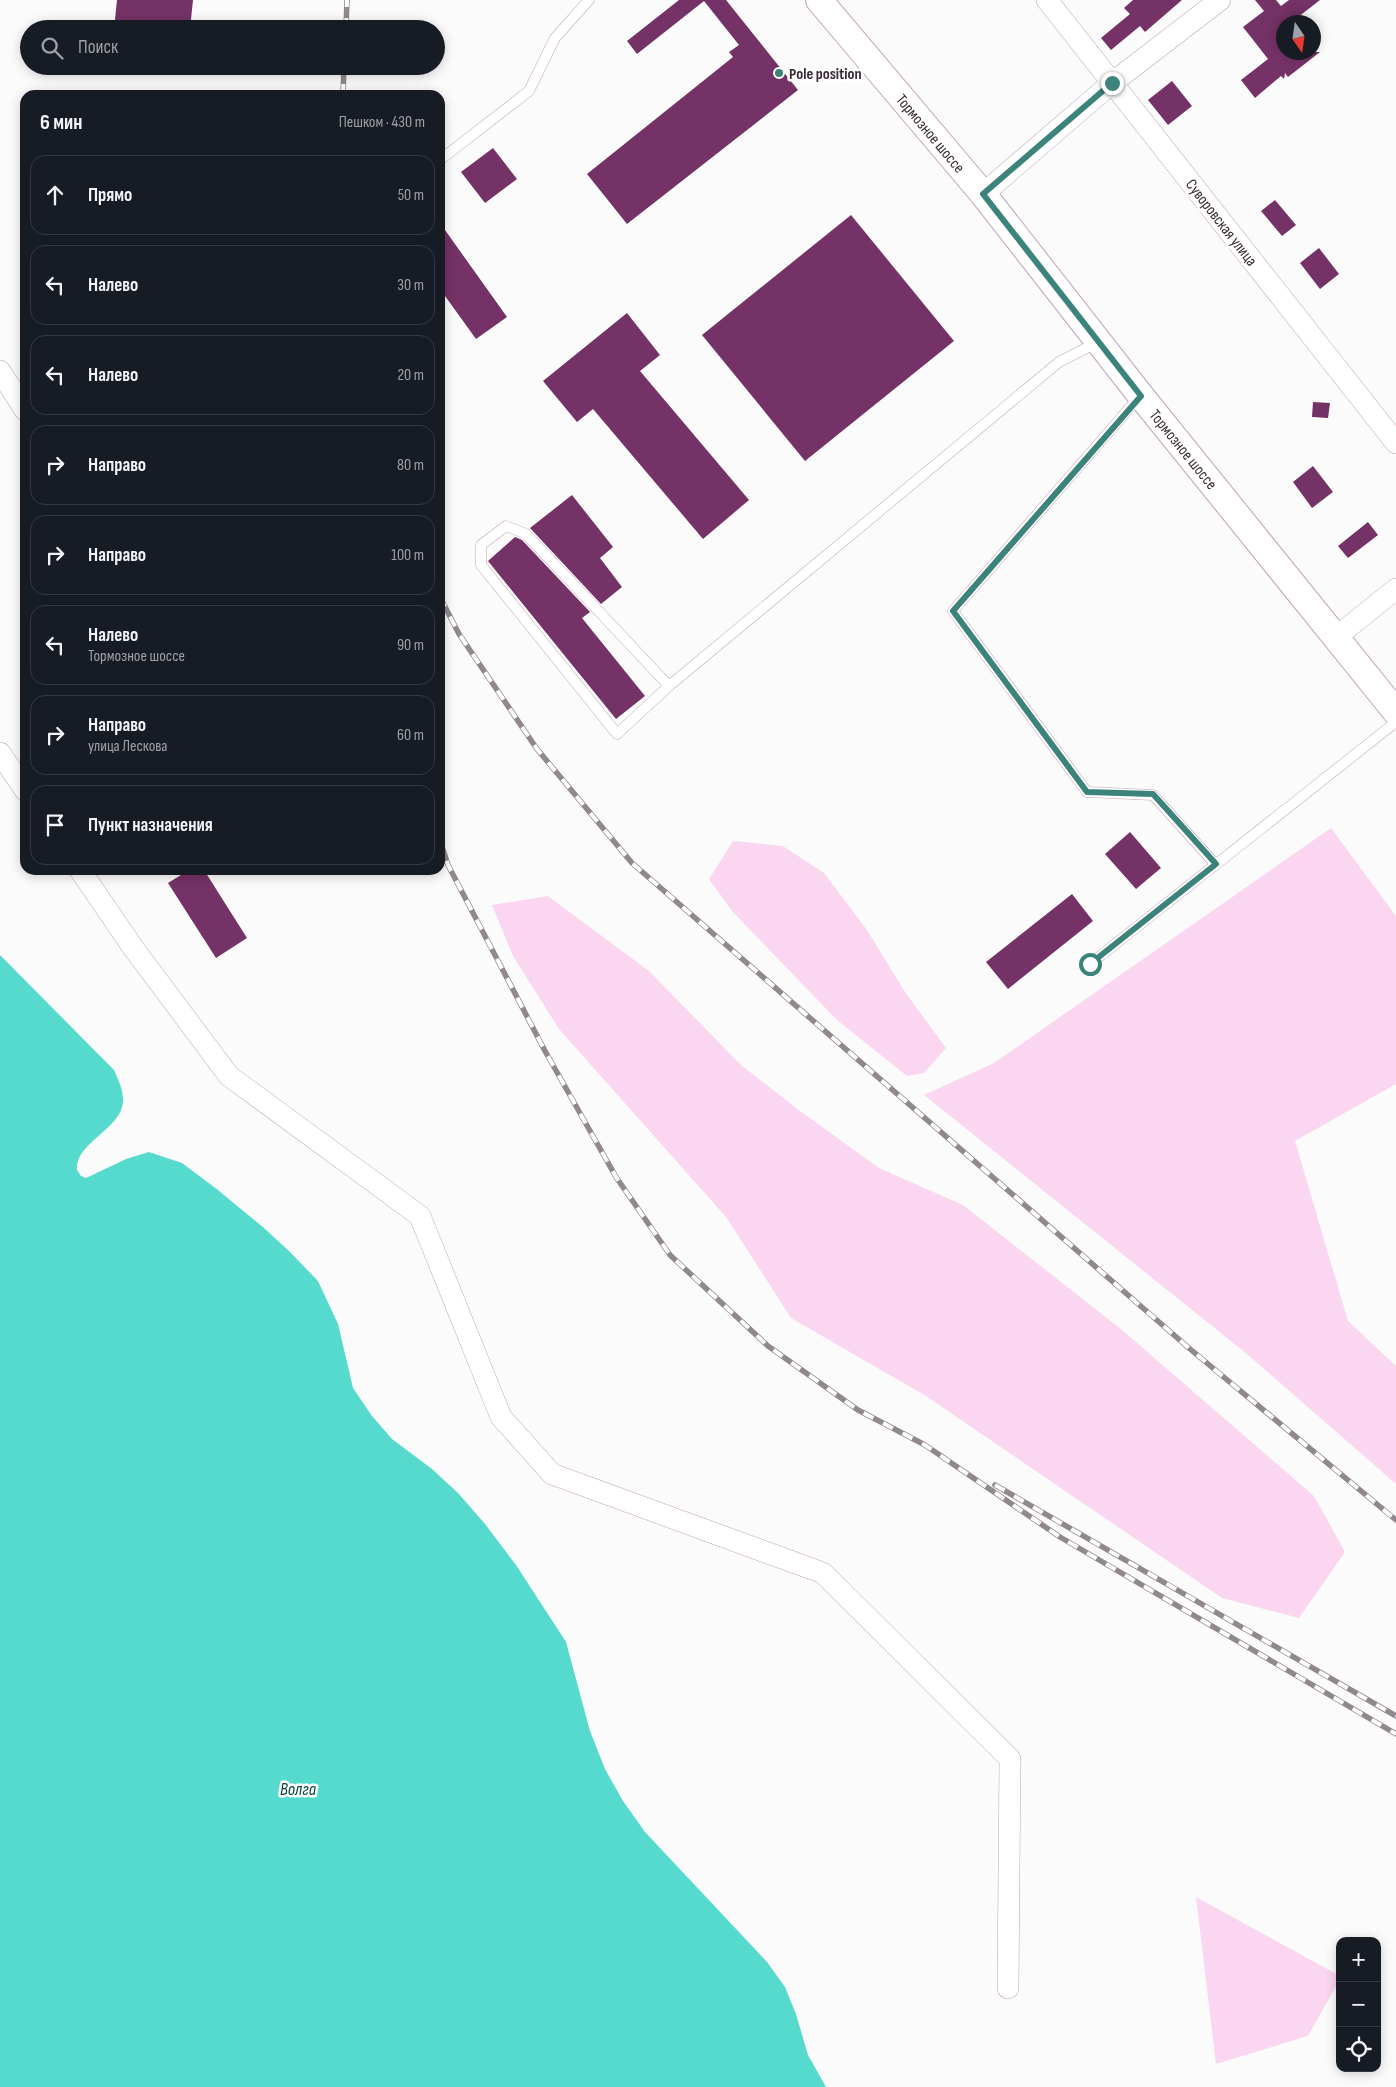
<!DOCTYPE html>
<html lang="ru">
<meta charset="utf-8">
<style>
body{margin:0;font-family:"Sofia Sans Condensed",sans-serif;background:#20242c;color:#f1f3f6}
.controls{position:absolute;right:15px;bottom:15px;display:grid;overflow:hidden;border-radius:10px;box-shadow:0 2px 12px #0003}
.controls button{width:45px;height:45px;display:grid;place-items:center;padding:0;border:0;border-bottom:1px solid #363941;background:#171b24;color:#f1f3f6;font:25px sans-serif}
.compass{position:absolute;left:1276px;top:15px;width:45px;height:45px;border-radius:50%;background:#171b24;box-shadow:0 2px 12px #0003;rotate:167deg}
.stop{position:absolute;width:15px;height:15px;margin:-11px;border:4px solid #3c837b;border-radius:50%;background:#fff}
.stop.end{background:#3c837b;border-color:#fff;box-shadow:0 1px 5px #0008}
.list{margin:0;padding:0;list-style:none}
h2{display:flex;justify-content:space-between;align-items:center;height:65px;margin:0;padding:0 20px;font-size:21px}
h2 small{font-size:16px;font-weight:400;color:#9ea1a6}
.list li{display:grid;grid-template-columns:32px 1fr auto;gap:15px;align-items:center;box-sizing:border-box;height:80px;margin:0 10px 10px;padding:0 10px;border:1px solid #363941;border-radius:15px}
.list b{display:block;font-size:19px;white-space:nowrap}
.list p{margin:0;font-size:16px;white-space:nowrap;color:#9ea1a6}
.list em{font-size:16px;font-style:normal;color:#9ea1a6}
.icon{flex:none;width:28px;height:28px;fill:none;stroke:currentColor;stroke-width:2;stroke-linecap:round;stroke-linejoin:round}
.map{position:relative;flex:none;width:1396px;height:2087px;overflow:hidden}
.search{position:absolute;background:#171b24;box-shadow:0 2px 12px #0003;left:20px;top:20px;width:425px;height:55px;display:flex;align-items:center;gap:12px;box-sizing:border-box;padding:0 18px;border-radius:28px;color:#9ea1a6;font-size:19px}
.panel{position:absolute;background:#171b24;box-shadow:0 2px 12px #0003;left:20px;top:90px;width:425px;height:785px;border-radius:15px}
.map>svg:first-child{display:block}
.green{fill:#fbd6f0}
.water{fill:#57dace}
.building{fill:#753266}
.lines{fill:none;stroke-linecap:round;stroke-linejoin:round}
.service-casing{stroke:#c2a2b9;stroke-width:11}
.minor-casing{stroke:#c2a2b9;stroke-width:22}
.tertiary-casing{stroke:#c2a2b9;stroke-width:28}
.service{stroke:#fff;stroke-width:10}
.minor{stroke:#fff;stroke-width:21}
.tertiary{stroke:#fff;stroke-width:26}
.rail-casing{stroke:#90888e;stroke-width:5.5}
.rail{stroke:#fff;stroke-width:4;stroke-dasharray:11;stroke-linecap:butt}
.route{stroke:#3c837b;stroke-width:6}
.poi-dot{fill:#3c837b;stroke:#fff;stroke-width:2}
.labels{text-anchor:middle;stroke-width:5;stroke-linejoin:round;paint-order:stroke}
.poi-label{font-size:16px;font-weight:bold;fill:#382b35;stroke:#fff;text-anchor:start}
.street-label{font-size:16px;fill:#382b35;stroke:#fff}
.water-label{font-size:18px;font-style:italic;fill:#074540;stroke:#fff}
</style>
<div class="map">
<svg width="1396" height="2087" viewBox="0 0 1396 2087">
<rect width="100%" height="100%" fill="#fbfbfb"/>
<path class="green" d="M1331,828L1396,916V1084L1295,1141L1348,1321L1396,1366V1484L1247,1354L924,1095L994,1063Z
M733,841L783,846L824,873L867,930L905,992L946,1048L924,1073L907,1076L837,1020L732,911L709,879Z
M548,896L649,971L741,1065L800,1111L879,1168L963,1205L1122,1330L1314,1496L1345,1552L1299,1618L1222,1598L926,1396L791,1318L726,1217L559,1029L513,956L492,905Z
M1196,1897L1340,1976V1979L1308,2036L1216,2064Z"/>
<path class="water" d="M0,955L114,1070C118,1079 123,1089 123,1100C124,1128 74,1143 77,1170L81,1176L86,1178L126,1159L149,1152L182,1163L218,1190L264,1228L290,1252L318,1281L338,1324L353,1388L372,1416L392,1439L432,1469L458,1493L485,1524L516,1565L566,1642L590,1731L605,1769L623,1801L645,1832L767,1962L785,1987L796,2014L808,2055L826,2087H0Z"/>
<path class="building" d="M117,0H193L190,29H114Z
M679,0H726L798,90L627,224L587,174L733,57L729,52L739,45L704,1L637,54L627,41Z
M1133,0H1182L1145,32L1140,26L1111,50L1101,38L1130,14L1124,8Z
M1255,0H1276L1281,6L1289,0H1320L1293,21L1294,22H1284V52H1320L1288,77L1285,73L1284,79L1281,76L1255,98L1241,80L1268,59L1243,27L1264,11Z
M1172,81L1192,106L1168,125L1148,100Z
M493,148L517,179L485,203L461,172Z
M1275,200L1296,225L1282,236L1261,211Z
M851,215L954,341L805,461L702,335Z
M440,223L507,317L476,339L440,289Z
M1319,248L1339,274L1320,289L1300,263Z
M627,313L660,355L640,371L749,500L703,539L593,409L577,422L543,381Z
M1313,402L1330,403L1328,418L1312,417Z
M1313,466L1333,492L1312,508L1293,482Z
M572,495L613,547L600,558L622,587L601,604L530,528Z
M1368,522L1378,535L1348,558L1338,546Z
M515,537L522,540L590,612L582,618L645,696L616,719L488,561Z
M1130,832L1161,868L1136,889L1105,854Z
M189,870H204L247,938L216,958L168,883Z
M1072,894L1093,921L1008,989L986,962Z"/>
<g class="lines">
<defs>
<path id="service" d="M440,160L529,91L555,38L589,0
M1140,396L953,611L1087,792L1153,795L1216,865
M669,686L526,534L506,526L481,545V565L617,734L669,686L1059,362L1098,342
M1090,964L1396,722"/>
<path id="minor" d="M1047,0L1396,443
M983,194L1112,83L1220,0
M0,371L25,410
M1336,637L1396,589
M0,753L25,790
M80,870L134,949L229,1076L420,1216L501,1417L552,1474L823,1573L1010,1759L1008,1988"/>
<path id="tertiary" d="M819,0L983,194L1141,396L1396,712"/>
</defs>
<use href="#service" class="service-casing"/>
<use href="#minor" class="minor-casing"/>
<use href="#tertiary" class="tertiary-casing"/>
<use href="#service" class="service"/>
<use href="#minor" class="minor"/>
<use href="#tertiary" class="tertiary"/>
<defs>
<path id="rail" d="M346,29L347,0
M343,95L344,66
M440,597L459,634L537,749L632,863L1190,1349L1396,1520
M440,840L448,865L545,1051L616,1177L670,1255L768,1346L858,1410L925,1445L1060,1537L1396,1734
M995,1485L1396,1716"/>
</defs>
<use href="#rail" class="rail-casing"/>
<use href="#rail" class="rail"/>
</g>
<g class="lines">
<path class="route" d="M1090,964L1216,864L1153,794L1087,792L953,611L1141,396L983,194L1112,83"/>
</g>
<circle class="poi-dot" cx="779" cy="73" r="5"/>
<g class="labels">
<g class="poi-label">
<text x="789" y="79">Pole position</text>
</g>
<g class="street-label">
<text transform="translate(931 133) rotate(50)" y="6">Тормозное шоссе</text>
<text transform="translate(1222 222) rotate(52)" y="6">Суворовская улица</text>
<text transform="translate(1184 449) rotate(51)" y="6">Тормозное шоссе</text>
</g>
<g class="water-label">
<text x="298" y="1795">Волга</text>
</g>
</g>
</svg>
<div class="controls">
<button>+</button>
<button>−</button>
<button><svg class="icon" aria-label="locate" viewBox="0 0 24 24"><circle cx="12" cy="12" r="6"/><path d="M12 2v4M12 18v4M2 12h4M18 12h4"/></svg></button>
</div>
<svg class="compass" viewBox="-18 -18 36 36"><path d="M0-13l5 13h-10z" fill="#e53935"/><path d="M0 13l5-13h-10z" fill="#9ea1a6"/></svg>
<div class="stop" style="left:1090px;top:964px"></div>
<div class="stop end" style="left:1112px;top:83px"></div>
<div class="search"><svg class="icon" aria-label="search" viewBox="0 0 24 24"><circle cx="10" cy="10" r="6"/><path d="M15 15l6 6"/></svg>Поиск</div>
<section class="panel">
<h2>6 мин<small>Пешком · 430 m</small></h2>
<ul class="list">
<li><svg class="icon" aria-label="ahead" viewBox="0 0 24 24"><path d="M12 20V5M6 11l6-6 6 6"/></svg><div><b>Прямо</b></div><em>50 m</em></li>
<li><svg class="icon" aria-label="left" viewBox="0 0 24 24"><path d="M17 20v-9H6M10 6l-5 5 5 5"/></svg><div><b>Налево</b></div><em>30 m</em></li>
<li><svg class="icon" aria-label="left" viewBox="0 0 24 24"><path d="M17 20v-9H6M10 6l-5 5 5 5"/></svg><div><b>Налево</b></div><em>20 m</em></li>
<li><svg class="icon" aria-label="right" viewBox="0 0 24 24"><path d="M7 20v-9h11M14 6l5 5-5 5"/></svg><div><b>Направо</b></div><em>80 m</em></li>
<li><svg class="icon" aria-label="right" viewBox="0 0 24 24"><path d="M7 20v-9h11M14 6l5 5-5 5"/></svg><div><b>Направо</b></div><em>100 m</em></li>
<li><svg class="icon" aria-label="left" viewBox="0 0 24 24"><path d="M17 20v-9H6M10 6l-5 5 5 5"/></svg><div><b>Налево</b><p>Тормозное шоссе</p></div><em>90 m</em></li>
<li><svg class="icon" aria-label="right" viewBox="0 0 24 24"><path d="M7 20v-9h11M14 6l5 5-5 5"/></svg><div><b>Направо</b><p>улица Лескова</p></div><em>60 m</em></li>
<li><svg class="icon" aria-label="arrive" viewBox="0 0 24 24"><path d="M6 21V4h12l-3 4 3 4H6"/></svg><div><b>Пункт назначения</b></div></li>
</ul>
</section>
</div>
